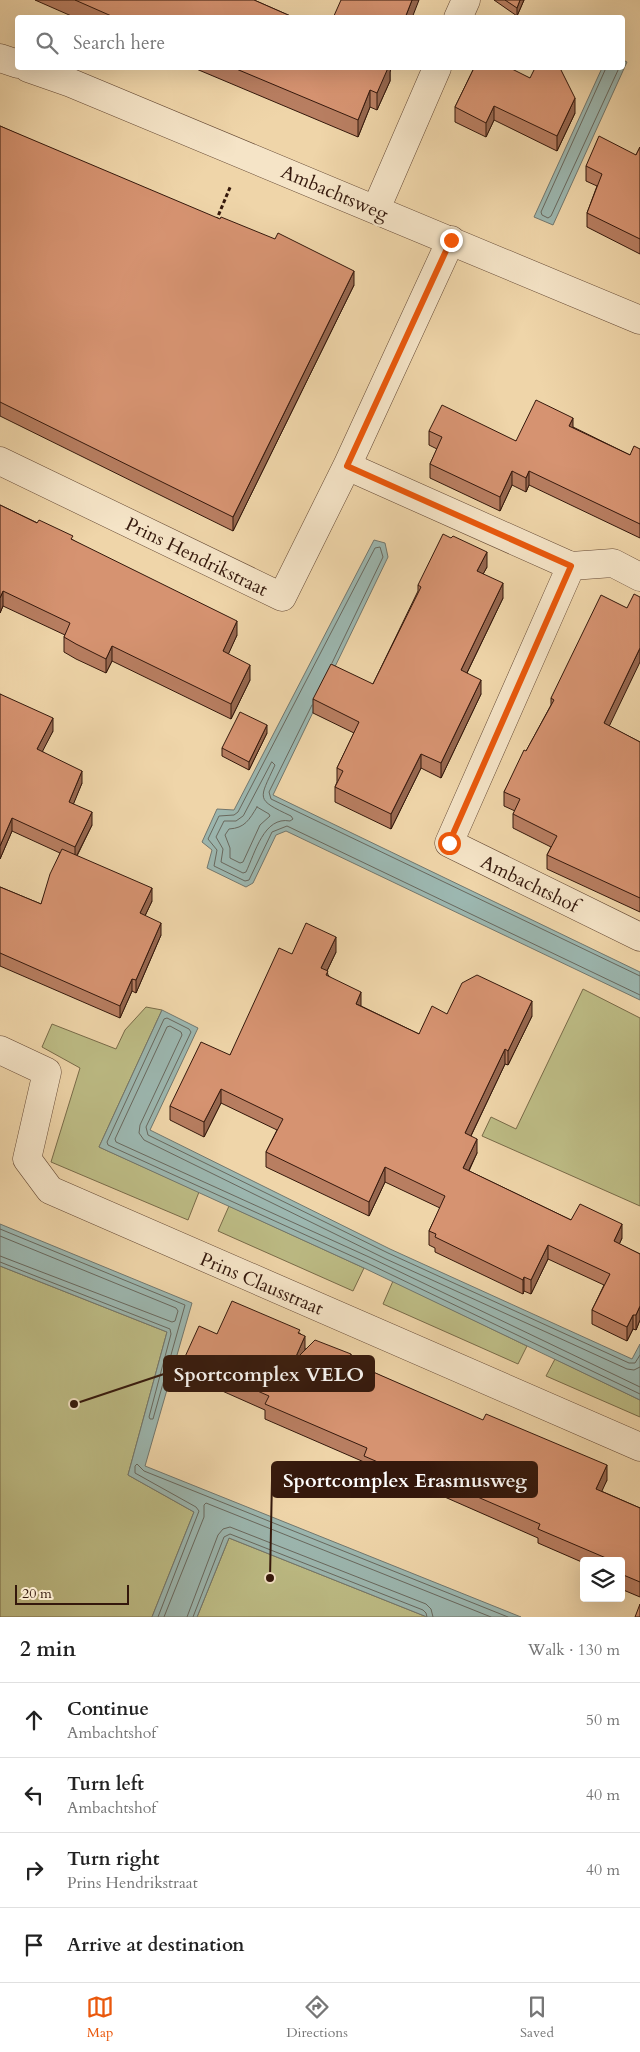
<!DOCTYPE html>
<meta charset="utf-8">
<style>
body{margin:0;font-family:Cardo,serif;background:#f6f6f6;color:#222}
.controls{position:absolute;right:15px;bottom:15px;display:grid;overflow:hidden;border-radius:5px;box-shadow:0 5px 20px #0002}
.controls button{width:45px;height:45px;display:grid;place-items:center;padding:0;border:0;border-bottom:1px solid #e0e0e0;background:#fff;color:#222;font:25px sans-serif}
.scale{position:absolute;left:15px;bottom:12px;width:114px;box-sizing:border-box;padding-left:5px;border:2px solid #34180c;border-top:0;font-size:14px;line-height:18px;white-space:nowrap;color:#34180c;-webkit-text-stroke:4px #f5e4c7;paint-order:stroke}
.stop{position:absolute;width:15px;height:15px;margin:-11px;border:4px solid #ea580c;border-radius:50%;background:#fff}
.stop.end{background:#ea580c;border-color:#fff;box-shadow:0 1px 5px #0008}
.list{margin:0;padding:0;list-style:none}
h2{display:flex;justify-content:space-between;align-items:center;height:65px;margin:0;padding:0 20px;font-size:21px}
h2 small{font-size:16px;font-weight:400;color:#767676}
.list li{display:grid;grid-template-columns:32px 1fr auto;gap:15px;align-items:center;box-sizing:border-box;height:75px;padding:0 20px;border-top:1px solid #e0e0e0}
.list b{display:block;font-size:19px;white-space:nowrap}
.list p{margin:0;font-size:16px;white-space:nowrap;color:#767676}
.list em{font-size:16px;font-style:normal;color:#767676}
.icon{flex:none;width:28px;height:28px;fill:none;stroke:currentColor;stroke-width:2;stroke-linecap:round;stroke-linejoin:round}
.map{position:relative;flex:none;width:640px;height:1617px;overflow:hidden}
.search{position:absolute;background:#fff;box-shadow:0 5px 20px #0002;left:15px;right:15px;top:15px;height:55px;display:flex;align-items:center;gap:12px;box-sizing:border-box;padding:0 18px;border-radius:5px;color:#767676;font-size:19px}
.sheet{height:365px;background:#fff}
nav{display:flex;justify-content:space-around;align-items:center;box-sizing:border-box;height:70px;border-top:1px solid #e0e0e0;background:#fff;font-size:14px;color:#767676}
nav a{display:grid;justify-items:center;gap:2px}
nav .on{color:#ea580c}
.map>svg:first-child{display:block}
.green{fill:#bdbc85;stroke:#786a48}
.water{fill:#9cb7b0;stroke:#72776e}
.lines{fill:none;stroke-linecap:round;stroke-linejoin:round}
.shore{stroke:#68685e;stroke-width:1}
.minor-casing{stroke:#634733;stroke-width:29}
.path{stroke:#34180c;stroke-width:3;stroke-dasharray:4 2.5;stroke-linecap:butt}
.minor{stroke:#f5e4c7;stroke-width:28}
.wall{fill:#b87e61;stroke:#34180c}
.shaded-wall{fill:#96674f;stroke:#34180c}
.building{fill:#d69371;stroke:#34180c}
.route{stroke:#ea580c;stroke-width:6}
.labels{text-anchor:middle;stroke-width:5;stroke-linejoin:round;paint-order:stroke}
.street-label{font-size:19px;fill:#34180c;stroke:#f5e4c7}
.leader{fill:none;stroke:#34180c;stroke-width:2}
.callout-dot{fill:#34180c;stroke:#f5e4c7;stroke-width:2}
.callout{fill:#34180c;stroke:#34180c;stroke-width:2}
.callout-label{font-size:20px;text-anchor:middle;font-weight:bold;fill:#fff}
</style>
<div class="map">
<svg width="640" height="1617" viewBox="0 0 640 1617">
<rect width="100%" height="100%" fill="#efd5a9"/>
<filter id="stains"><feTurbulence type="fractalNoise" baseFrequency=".004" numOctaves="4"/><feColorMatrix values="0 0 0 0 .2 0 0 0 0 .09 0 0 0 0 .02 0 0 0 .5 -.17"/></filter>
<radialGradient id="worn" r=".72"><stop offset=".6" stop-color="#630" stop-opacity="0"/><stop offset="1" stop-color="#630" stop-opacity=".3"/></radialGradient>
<path class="green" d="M583,989L640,1018V1206L482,1136L491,1117L516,1129Z
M146,1007L162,1010L99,1147L199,1192L188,1220L51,1162L80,1068L42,1047L52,1024L116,1049L125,1030Z
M229,1206L364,1268L353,1291L218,1231Z
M0,1266L167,1332L128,1475L194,1512L152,1617H0Z
M393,1281L527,1346L518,1364L383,1304Z
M555,1359L640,1400V1417L546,1376Z
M229,1538L427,1617H197Z"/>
<path class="water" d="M623,60L627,62L553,225L534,217L602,68H622Z
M374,540L385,543L388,557L273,795L640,972V1000L286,831L276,835L253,883L246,887L207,868L212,850L202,842L217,809L234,810Z
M162,1010L198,1028L150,1130L390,1249L632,1359L640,1344V1400L364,1268L99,1147Z
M0,1224L192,1303L145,1466L521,1617H427L229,1538L197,1617H152L194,1512L128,1475L167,1332L0,1266Z"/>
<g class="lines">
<path class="shore" d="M606,68L541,212L542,215L548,218L551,216L619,68
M332,663L383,557L380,547L375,548L238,812L234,815L219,816L208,839L217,850L214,866L245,881L249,880L272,832L287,826L640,995
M312,705L269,792L271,799L640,976
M272,762L275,765C259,800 255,799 291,816L293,819L290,821C264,816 255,853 246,872L243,873L221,862L223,849L216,837L224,821H236L243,816Z
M257,807L269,814L270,816L260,825L243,862L240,863L230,858V848L225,835L229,829C245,828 249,820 257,807Z
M0,1229L185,1305L153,1419H150L149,1417L171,1334L170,1329L0,1262
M0,1236L176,1308L178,1311L175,1321L172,1322L0,1256
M640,1355L635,1363H629L388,1253L148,1135L146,1127L191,1032L189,1029L167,1018L164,1019L107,1142L108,1145L367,1263L640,1394
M640,1367L634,1370L627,1369L386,1259L144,1140L139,1133L140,1125L182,1035L181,1032L170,1026L167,1027L115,1139L116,1142L369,1257L640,1387
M158,1617L199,1511L196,1507L135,1473V1466L137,1464L144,1471L508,1617
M164,1617L204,1517V1505L206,1503L491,1617
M187,1617L218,1535L223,1529L230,1527L426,1604L431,1609L433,1617
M193,1617L224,1537L230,1534L423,1610L426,1613L427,1617"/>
<defs>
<path id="minor" d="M458,18L466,0
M0,58L18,64
M28,68L71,83L640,320
M376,209L437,68
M0,461L282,597L347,466L451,240
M347,466L571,566L613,563L640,577
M571,566L449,843L640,937
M0,1050L47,1072L27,1159L50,1190L640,1447"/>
</defs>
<use href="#minor" class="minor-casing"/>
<path class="path" d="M216,221L231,185"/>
<use href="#minor" class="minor"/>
</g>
<path class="wall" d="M35,0H254L295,18H76Z
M494,0H524L517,16Z
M194,68H391L390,72V81L377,110L370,107L358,137Z
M474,68L575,113L557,151L494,120L486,137L455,122V107Z
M0,126L354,285L233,531L0,416Z
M640,147V254L587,227V213L597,186L586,181V166L636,155Z
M573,427L630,455L640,449V538L529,485L526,492L512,485L500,511L430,478V464L437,449L429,445V431L516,441Z
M0,505L73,540L237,635L228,654L250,680L231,719L112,661L106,673L76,659L64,652V637L65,635L3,606L0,613Z
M487,567L483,574L503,598L467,673L481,694L441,778L421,768L391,829L335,802V787L337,782V768L354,733L313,713V699L373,684L418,591V585Z
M0,694L53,731L42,751L82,783L73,804L92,825L77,856L152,901L145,916L161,935L136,993L132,991L120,1018L0,966V887L41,904L60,853L12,831L0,859Z
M551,698L609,726L640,742V912L547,869V855L551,847L513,828V814L515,811L504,806V792L551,705Z
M267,733L249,770L222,756V748Z
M336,952L327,971L328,975L361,1006L419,1034L447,1014L532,1016L508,1065L505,1064L471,1136L477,1153L469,1171L571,1220L622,1238L619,1244L640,1254V1320L636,1330L633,1329L627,1341L592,1324V1310L604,1285L548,1259L531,1294L524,1291L523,1294L435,1252V1248L429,1245V1231L440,1208L385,1182L369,1216L266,1167V1152L277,1130L221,1103L204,1137L170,1120V1106L230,1055L292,954Z
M300,1333L305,1349L351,1362L607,1480L601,1491L640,1508V1597L621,1589V1561H584V1563L538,1543V1538L406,1480L403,1488L364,1471V1462L265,1419V1410L184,1374V1359L217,1334Z"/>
<path class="shaded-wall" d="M412,0H419L412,18H405Z
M520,0H524L517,16V8Z
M386,68H391L390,72V81L377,110V93Z
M370,90V107L358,137V120Z
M575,98V113L557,151V136Z
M494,106V120L486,137V123Z
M354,271V285L233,531V517Z
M573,418V432L569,426Z
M512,471V485L500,511V497Z
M529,471V485L526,492V478Z
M487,552V567L477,585V571Z
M503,583V598L461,685V670Z
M3,591V606L0,613V598Z
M237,621V635L223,666V651Z
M112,646V661L106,673V659Z
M640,648V662L604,737V723Z
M250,665V680L231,719V704Z
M481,680V694L441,778V763Z
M53,718V731L37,762V749Z
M267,725V733L249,770V762Z
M421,754V768L391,829V814Z
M82,771V783L69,815V802Z
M92,812V825L75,859V847Z
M12,818V831L0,859V846Z
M152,888V901L140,926V913Z
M161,923V935L136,993V980Z
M336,937V952L321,983V968Z
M132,979V991L120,1018V1006Z
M361,992V1006L356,1004Z
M532,1001V1016L508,1065V1051Z
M505,1049V1064L465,1148V1133Z
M221,1089V1103L204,1137V1122Z
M477,1139V1153L463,1182V1168Z
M385,1167V1182L369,1216V1202Z
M622,1224V1238L614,1256V1241Z
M548,1245V1259L531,1294V1280Z
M524,1277V1291L523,1294V1280Z
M640,1306V1320L636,1330V1315Z
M633,1315V1329L627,1341V1327Z
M305,1336V1351L294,1361Z
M351,1354V1369L348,1361Z
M607,1465V1480L596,1504V1489Z
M406,1466V1480L403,1488V1473Z"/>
<path class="building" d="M75,0H254L295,18H116Z
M341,0H412L405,18H333Z
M505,0H520L517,8Z
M234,68H388L377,93L370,90L358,120Z
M474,68H510L530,78L535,68H560L575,98L557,136L494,106L486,123L455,107Z
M0,126L220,219L221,217L275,239L278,233L354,271L233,517L0,402Z
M599,136L636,155L640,147V239L587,213L602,174L586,166Z
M536,400L573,418L569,426L630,455L634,446L640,449V524L529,471L526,478L512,471L500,497L430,464L442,437L429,431L442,405L516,441Z
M0,505L37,523L39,520L73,536L71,539L237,621L223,651L250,665L231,704L112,646L106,659L76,644L64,637L70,623L3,591L0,598Z
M443,534L451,538L453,536L487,552L477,571L503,583L461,670L481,680L441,763L421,754L391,814L335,787L343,771L337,768L359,722L313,699L331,664L373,684L421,587L418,585Z
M634,594L640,597V648L604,723L640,742V898L547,855L557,836L513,814L520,799L504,792L524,750L526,751L554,700L551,698L601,595L627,608Z
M0,694L53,718L37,749L82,771L69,802L92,812L75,847L12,818L0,846Z
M240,712L267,725L249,762L222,748Z
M62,849L152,888L140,913L161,923L136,980L132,979L120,1006L0,953V887L41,904L50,874Z
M306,923L336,937L321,968L328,971L326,975L361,992L356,1004L419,1034L432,1006L447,1014L462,983L477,975L532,1001L508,1051L505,1049L465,1133L477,1139L463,1168L571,1220L580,1204L622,1224L614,1241L640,1254V1306L636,1315H633L627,1327L592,1310L610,1274L548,1245L531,1280L524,1277L523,1280L435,1237L436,1234L429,1231L445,1196L385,1167L369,1202L266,1152L283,1119L221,1089L204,1122L170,1106L201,1042L230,1055L279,948L292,954Z
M232,1301L300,1330L298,1333L305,1336L294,1361L315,1340L351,1354L348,1361L483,1420L486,1414L607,1465L596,1489L640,1508V1582L621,1574V1561H605L606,1558L538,1529L540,1524L406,1466L403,1473L364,1456L367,1448L265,1404L269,1396L184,1359L199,1326L217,1334Z
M640,1604V1617H635Z"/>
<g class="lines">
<path class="route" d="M449,843L571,566L347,466L451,240"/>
</g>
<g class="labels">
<g class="street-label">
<text transform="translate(335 192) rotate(23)" y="7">Ambachtsweg</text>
<text transform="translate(197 556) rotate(26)" y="7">Prins Hendrikstraat</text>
<text transform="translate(530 883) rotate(26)" y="7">Ambachtshof</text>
<text transform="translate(262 1283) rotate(23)" y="7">Prins Clausstraat</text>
</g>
</g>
<path class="leader" d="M74 1404L164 1374M270 1578L272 1480"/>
<g class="callout-dot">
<circle cx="74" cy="1404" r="5"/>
<circle cx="270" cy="1578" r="5"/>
</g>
<g class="callout">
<rect x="164" y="1356" width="210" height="35" rx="5"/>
<rect x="272" y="1462" width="265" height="35" rx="5"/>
</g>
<g class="callout-label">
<text x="269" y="1381">Sportcomplex VELO</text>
<text x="405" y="1487">Sportcomplex Erasmusweg</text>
</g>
<rect width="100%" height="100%" filter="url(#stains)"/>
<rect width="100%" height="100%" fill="url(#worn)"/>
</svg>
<div class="controls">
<button><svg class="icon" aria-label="layers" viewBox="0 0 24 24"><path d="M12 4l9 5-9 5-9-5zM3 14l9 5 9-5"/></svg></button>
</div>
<div class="scale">20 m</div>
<div class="stop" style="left:449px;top:843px"></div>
<div class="stop end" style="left:451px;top:240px"></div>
<div class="search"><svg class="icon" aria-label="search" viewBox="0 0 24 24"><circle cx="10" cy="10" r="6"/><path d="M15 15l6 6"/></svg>Search here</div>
</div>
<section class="sheet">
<h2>2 min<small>Walk · 130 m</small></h2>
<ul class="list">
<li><svg class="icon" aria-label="ahead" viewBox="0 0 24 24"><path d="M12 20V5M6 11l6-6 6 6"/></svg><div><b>Continue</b><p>Ambachtshof</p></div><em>50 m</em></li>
<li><svg class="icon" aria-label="left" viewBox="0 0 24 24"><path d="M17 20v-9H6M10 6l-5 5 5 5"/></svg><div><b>Turn left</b><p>Ambachtshof</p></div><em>40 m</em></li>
<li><svg class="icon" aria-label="right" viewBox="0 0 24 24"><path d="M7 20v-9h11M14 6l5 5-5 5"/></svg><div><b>Turn right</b><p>Prins Hendrikstraat</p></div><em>40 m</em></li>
<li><svg class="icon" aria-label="arrive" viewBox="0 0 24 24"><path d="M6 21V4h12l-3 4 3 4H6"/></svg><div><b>Arrive at destination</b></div></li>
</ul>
</section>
<nav>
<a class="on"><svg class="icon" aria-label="map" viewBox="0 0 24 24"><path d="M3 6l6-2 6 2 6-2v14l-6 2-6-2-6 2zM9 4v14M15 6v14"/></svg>Map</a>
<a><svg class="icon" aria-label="directions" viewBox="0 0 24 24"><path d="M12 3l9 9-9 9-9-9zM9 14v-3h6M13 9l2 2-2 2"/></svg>Directions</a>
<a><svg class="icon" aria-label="saved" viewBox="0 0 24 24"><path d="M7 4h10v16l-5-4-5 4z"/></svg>Saved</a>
</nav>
